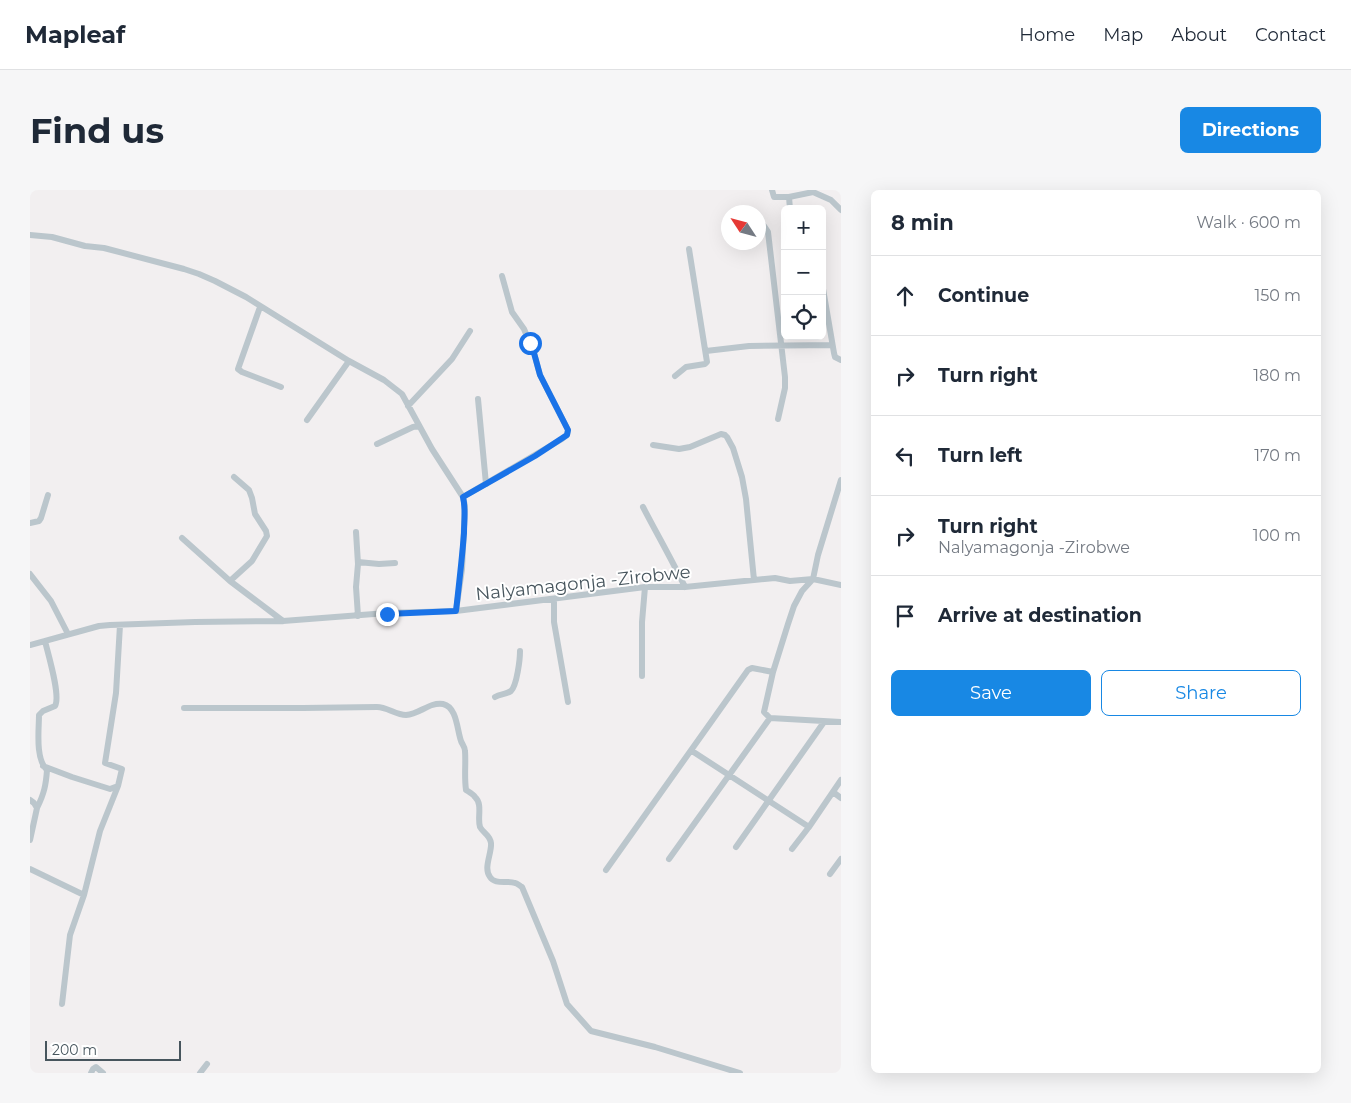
<!DOCTYPE html>
<meta charset="utf-8">
<style>
body{margin:0;font-family:Montserrat,sans-serif;background:#f6f6f7;color:#1f2937}
.controls{position:absolute;right:15px;top:15px;display:grid;overflow:hidden;border-radius:8px;box-shadow:0 5px 20px #0002}
.controls button{width:45px;height:45px;display:grid;place-items:center;padding:0;border:0;border-bottom:1px solid #e0e1e3;background:#fff;color:#1f2937;font:25px sans-serif}
.compass{position:absolute;left:691px;top:15px;width:45px;height:45px;border-radius:50%;background:#fff;box-shadow:0 5px 20px #0002;rotate:306deg}
.scale{position:absolute;left:15px;bottom:12px;width:136px;box-sizing:border-box;padding-left:5px;border:2px solid #47555d;border-top:0;font-size:14px;line-height:18px;white-space:nowrap;color:#47555d;-webkit-text-stroke:4px #fff;paint-order:stroke}
.stop{position:absolute;width:15px;height:15px;margin:-11px;border:4px solid #1a73e8;border-radius:50%;background:#fff}
.stop.end{background:#1a73e8;border-color:#fff;box-shadow:0 1px 5px #0008}
.list{margin:0;padding:0;list-style:none}
h2{display:flex;justify-content:space-between;align-items:center;height:65px;margin:0;padding:0 20px;font-size:21px}
h2 small{font-size:16px;font-weight:400;color:#747a83}
.list li{display:grid;grid-template-columns:32px 1fr auto;gap:15px;align-items:center;box-sizing:border-box;height:80px;padding:0 20px;border-top:1px solid #e0e1e3}
.list b{display:block;font-size:19px;white-space:nowrap}
.list p{margin:0;font-size:16px;white-space:nowrap;color:#747a83}
.list em{font-size:16px;font-style:normal;color:#747a83}
.actions{display:flex;gap:10px;padding:15px 20px}
.actions a{flex:1;padding:11px 0;border:1px solid #1888e4;border-radius:8px;text-align:center;font-size:18px;color:#1888e4}
.actions .main{background:#1888e4;color:#fff}
.icon{flex:none;width:28px;height:28px;fill:none;stroke:currentColor;stroke-width:2;stroke-linecap:round;stroke-linejoin:round}
.map{position:relative;flex:none;width:811px;height:883px;overflow:hidden;border-radius:8px}
header{display:flex;align-items:center;gap:30px;box-sizing:border-box;height:70px;padding:0 25px;background:#fff;border-bottom:1px solid #e0e1e3}
header strong{font-size:24px}
nav{display:flex;gap:28px;margin-inline-start:auto;font-size:18px}
.intro{display:flex;align-items:center;justify-content:space-between;box-sizing:border-box;height:120px;padding:0 30px}
h1{margin:0;font-size:35px}
.button{padding:12px 22px;border-radius:8px;background:#1888e4;color:#fff;font-size:18px;font-weight:700}
main{display:flex;gap:30px;padding:0 30px}
aside{flex:1;background:#fff;border-radius:8px;box-shadow:0 5px 20px #0002}
.map>svg:first-child{display:block}
.lines{fill:none;stroke-linecap:round;stroke-linejoin:round}
.minor{stroke:#bbc6cc;stroke-width:6}
.route{stroke:#1a73e8;stroke-width:6}
.labels{text-anchor:middle;stroke-width:4;stroke-linejoin:round;paint-order:stroke}
.street-label{font-size:18px;fill:#47555d;stroke:#fff}
</style>
<header>
<strong>Mapleaf</strong>
<nav><a>Home</a><a>Map</a><a>About</a><a>Contact</a></nav>
</header>
<div class="intro"><h1>Find us</h1><a class="button">Directions</a></div>
<main>
<div class="map">
<svg width="811" height="883" viewBox="0 0 811 883">
<rect width="100%" height="100%" fill="#f2eff0"/>
<g class="lines">
<path class="minor" d="M742,0L744,7H759L783,2L801,10L811,20
M759,7L760,19
M728,36H734L738,42L755,187V198L748,229
M0,45L22,47L55,56L74,58L154,79L169,84L185,91L216,107L319,171L354,190L372,204L402,259L433,307L435,316L432,379L426,421
M792,93L804,163L805,167L811,170
M230,117L208,179L212,182L251,197
M676,161L719,156L802,155
M645,186L656,177L675,174L677,172L659,59
M448,209L456,294
M378,216L422,169L440,141
M277,230L319,171
M347,254L383,237L389,236
M623,255L649,259L660,257L691,244L695,245L697,247L703,258L712,287L716,309L724,390
M811,290L788,365L783,389L772,401L764,416L758,434L743,482L734,522L740,528L811,532
M433,307L532,249L537,245L538,240L510,185L504,163L494,139L482,122L472,86
M613,317C627,344 642,370 655,397
M0,333L9,331L11,328L18,305
M326,342L328,374L326,397L328,426
M152,348L200,391L253,431
M328,372L349,374L365,373
M0,384L21,411L38,444
M200,391L222,371L237,346L236,341L225,324L222,308L219,300L204,287
M524,409V432L538,512
M0,455L69,436L80,435L165,432L253,431L357,423L426,421L615,397H655L745,388L760,391L783,389L811,395
M612,486V432L615,397
M465,507C470,504 477,504 481,501C487,495 490,469 490,461
M154,518H273L347,517C357,517 366,525 376,525C390,524 399,512 413,514C427,517 427,540 431,551C432,554 435,557 435,561C436,574 434,586 436,600C439,602 443,604 445,607C453,614 447,628 450,637C453,643 460,645 461,653C462,663 453,678 460,687C465,695 477,690 485,693C487,693 490,696 492,697L523,771L537,814L561,841L625,857L710,883
M662,561L779,637
M13,576L42,587L80,599L88,596L92,579L75,573L86,503L90,435
M803,602L811,608
M0,610L4,613L7,618L0,650
M7,618C14,604 16,595 17,580C5,569 9,539 9,525L13,521L25,516C31,506 18,464 15,451
M706,657L794,532
M762,659L779,637L811,590
M639,669L740,528
M0,679L54,705
M576,680L718,480L722,478L743,482
M800,684L811,669
M32,814L40,745L54,705L70,641L88,596
M61,883L63,879L66,877L73,883
M170,883L177,874"/>
</g>
<g class="lines">
<path class="route" d="M357,424L426,421C429,395 432,369 434,343C434,331 436,319 433,307L505,266L537,245L538,240L537,238L510,185L504,163L500,153"/>
</g>
<g class="labels">
<g class="street-label">
<text transform="translate(553 393) rotate(-6)" y="6">Nalyamagonja -Zirobwe</text>
</g>
</g>
</svg>
<div class="controls">
<button>+</button>
<button>−</button>
<button><svg class="icon" aria-label="locate" viewBox="0 0 24 24"><circle cx="12" cy="12" r="6"/><path d="M12 2v4M12 18v4M2 12h4M18 12h4"/></svg></button>
</div>
<svg class="compass" viewBox="-18 -18 36 36"><path d="M0-13l5 13h-10z" fill="#e53935"/><path d="M0 13l5-13h-10z" fill="#747a83"/></svg>
<div class="scale">200 m</div>
<div class="stop" style="left:500px;top:153px"></div>
<div class="stop end" style="left:357px;top:424px"></div>
</div>
<aside>
<h2>8 min<small>Walk · 600 m</small></h2>
<ul class="list">
<li><svg class="icon" aria-label="ahead" viewBox="0 0 24 24"><path d="M12 20V5M6 11l6-6 6 6"/></svg><div><b>Continue</b></div><em>150 m</em></li>
<li><svg class="icon" aria-label="right" viewBox="0 0 24 24"><path d="M7 20v-9h11M14 6l5 5-5 5"/></svg><div><b>Turn right</b></div><em>180 m</em></li>
<li><svg class="icon" aria-label="left" viewBox="0 0 24 24"><path d="M17 20v-9H6M10 6l-5 5 5 5"/></svg><div><b>Turn left</b></div><em>170 m</em></li>
<li><svg class="icon" aria-label="right" viewBox="0 0 24 24"><path d="M7 20v-9h11M14 6l5 5-5 5"/></svg><div><b>Turn right</b><p>Nalyamagonja -Zirobwe</p></div><em>100 m</em></li>
<li><svg class="icon" aria-label="arrive" viewBox="0 0 24 24"><path d="M6 21V4h12l-3 4 3 4H6"/></svg><div><b>Arrive at destination</b></div></li>
</ul>
<div class="actions"><a class="main">Save</a><a>Share</a></div>
</aside>
</main>
